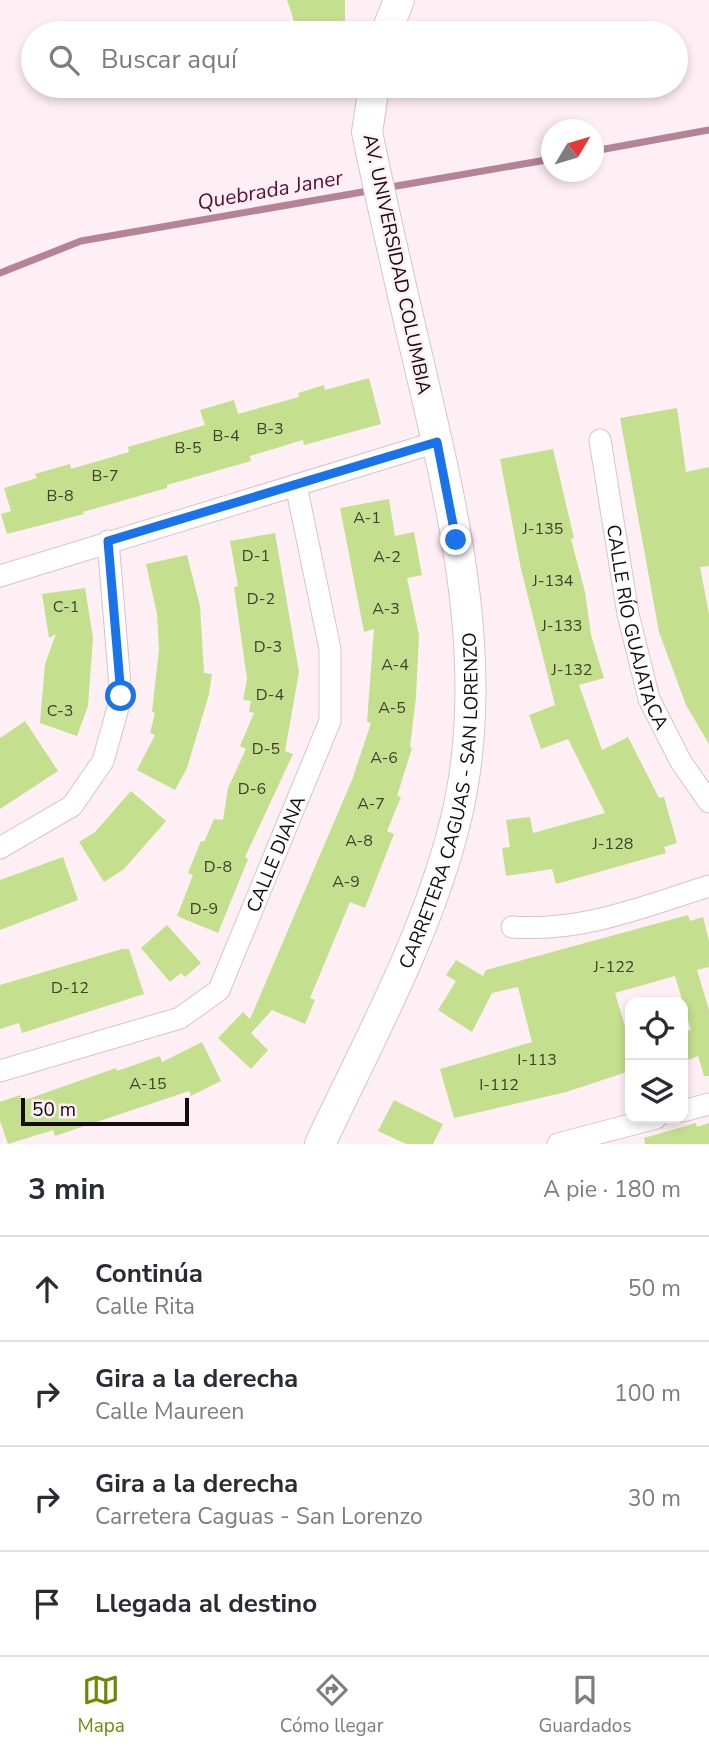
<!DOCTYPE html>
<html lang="es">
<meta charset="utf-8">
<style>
body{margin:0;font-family:"Nunito Sans",sans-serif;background:#f7f7f7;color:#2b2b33}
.controls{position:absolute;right:21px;bottom:21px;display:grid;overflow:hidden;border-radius:14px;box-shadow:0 4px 10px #0003}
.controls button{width:63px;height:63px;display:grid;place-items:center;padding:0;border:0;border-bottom:2px solid #e1e1e2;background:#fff;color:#2b2b33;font:35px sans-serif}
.compass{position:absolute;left:541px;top:119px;width:63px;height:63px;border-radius:50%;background:#fff;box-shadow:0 4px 10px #0003;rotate:52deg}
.scale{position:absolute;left:21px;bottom:18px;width:168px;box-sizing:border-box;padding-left:7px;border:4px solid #140c0f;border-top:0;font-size:19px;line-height:24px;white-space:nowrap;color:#140c0f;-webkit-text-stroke:5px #feeff4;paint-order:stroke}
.stop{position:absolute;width:21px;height:21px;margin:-16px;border:5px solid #1a73e8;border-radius:50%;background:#fff}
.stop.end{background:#1a73e8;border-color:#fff;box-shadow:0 2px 7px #0008}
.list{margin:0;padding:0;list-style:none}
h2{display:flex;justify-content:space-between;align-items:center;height:91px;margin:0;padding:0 28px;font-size:30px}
h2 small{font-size:23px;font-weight:400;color:#7c7c81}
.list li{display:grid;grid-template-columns:46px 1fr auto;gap:21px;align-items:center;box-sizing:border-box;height:105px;padding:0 28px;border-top:2px solid #e1e1e2}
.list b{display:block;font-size:26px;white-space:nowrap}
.list p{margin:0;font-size:23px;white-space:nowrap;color:#7c7c81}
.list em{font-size:23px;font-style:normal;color:#7c7c81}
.icon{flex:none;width:38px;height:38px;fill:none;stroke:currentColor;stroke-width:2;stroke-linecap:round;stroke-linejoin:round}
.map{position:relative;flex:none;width:709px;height:1144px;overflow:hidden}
.search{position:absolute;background:#fff;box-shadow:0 4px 10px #0003;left:21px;right:21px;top:21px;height:77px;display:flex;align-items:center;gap:18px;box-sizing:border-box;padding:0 24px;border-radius:38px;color:#7c7c81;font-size:26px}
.sheet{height:511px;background:#fff}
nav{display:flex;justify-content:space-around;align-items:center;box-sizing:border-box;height:98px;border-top:2px solid #e1e1e2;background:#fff;font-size:19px;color:#7c7c81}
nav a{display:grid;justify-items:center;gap:4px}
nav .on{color:#6b8903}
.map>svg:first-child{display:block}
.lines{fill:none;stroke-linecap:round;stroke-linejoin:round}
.stream{stroke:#b68297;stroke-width:7}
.building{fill:#c4df8d}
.minor-casing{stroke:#dac2cb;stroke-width:23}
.secondary-casing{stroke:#dac2cb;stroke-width:32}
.minor{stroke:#fff;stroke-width:21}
.secondary{stroke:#fff;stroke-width:30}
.route{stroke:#1a73e8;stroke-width:9}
.labels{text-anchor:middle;stroke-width:5;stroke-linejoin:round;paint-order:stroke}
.number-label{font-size:16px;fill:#40412e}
.street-label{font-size:19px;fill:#140c0f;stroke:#feeff4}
.water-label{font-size:21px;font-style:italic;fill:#580d35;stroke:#feeff4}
</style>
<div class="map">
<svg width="709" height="1144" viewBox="0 0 709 1144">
<rect width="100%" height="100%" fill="#feeff4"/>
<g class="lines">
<path class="stream" d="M594,151L709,130
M385,188L552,159
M0,273L81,241L374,190"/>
</g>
<path class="building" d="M287,0H345V33H298Z
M369,378L381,424L304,445L303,440L250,456L251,461L167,485V488L83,512L84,514L7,534L1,514L11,511L4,488L37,478L35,474L70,464L71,469L129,452L128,447L205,425L200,410L234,400L238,414L299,397L298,393L324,385L325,390Z
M677,408L686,472L709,467V566L700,567L709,614V744L686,705L659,632L620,418Z
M553,449L574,538L571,539L585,592L591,635L604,678L579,685L602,750L628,737L659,798L664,797L677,843L664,847L666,853L556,884L552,869L506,876L502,848L510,847L506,820L530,817L533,833L605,813L568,739L541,749L529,715L555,705L521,569L500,459Z
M389,499L395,536L414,532L422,575L407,578L419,635L416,697L410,747L412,748L397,796L401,797L387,831L394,834L365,908L350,902L310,998L315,1000L305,1024L272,1010L251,1033L268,1050L251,1069L218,1038L243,1012L250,1019L352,780L371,723L367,722L374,629L364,632L340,508Z
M275,533L299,672L285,751L293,754L245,857L248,859L218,933L177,916L193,875L188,873L201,841L204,842L214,819L223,820L228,788L246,749L240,746L254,713L249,712L251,701L243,700L247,679L234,587L238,586L230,541Z
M187,555L200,606L204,673L212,674L209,694L187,768L175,790L137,770L155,735L150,733L155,713L152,712L159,649L157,614L146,564Z
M85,588L93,638L88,706L77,736L40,723L45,664L56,634L49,638L42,594Z
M25,721L58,771L0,809V738Z
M131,791L166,821L124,869L104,882L79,842L95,832Z
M63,857L78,900L0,930V880Z
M688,915L690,921L703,917L709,941V967L697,970L709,1010V1076H704L698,1056L689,1060L683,1044V1032L691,1030L675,976L615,993L630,1043V1071L566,1092L454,1118L440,1069L532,1042L518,987L492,993L472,1032L438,1010L456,981L446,975L456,960L483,976L486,970Z
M167,925L201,963L185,977L181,973L170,982L141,948Z
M122,949H129L144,994L22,1033L19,1023L0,1029V985Z
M202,1042L221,1081L191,1096L189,1091L55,1136L53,1130L8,1144L0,1121V1102L20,1095L22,1101L116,1068L117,1071L160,1056L162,1062Z
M394,1100L443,1124L433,1144H406L378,1131Z
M696,1123L697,1127L709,1123V1144H645L644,1138Z"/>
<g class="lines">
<defs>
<g id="minor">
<path id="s1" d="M600,440L628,614L649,699L681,762L709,802"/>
<path d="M0,576L437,442"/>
<path d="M0,848L72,806L103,761L121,697L108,541"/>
<path d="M512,927C582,932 643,907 709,886"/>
<path id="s2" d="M0,1071L180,1018L219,990L330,721V649L296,485"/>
<path d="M683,1111L709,1104"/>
<path d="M558,1144L656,1118"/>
</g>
<g id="secondary">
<path d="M386,33L399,0"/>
<path id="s3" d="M320,1144C369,1040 427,935 455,823C493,671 454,513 419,364C401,287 383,210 367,132L374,86"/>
</g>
</defs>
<use href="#minor" class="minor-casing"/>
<use href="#secondary" class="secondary-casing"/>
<use href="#minor" class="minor"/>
<use href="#secondary" class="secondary"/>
</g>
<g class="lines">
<path class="route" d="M121,696L108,541L437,442L456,540"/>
</g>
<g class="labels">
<g class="number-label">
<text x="270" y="434">B-3</text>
<text x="226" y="441">B-4</text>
<text x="188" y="453">B-5</text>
<text x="105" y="481">B-7</text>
<text x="60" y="501">B-8</text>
<text x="367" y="523">A-1</text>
<text x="543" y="534">J-135</text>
<text x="256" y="561">D-1</text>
<text x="387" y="562">A-2</text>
<text x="553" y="586">J-134</text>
<text x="261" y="604">D-2</text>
<text x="66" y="612">C-1</text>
<text x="386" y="614">A-3</text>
<text x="562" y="631">J-133</text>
<text x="268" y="652">D-3</text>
<text x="395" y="670">A-4</text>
<text x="572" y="675">J-132</text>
<text x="270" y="700">D-4</text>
<text x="392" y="713">A-5</text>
<text x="60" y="716">C-3</text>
<text x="266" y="754">D-5</text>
<text x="384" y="763">A-6</text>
<text x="252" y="794">D-6</text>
<text x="371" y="809">A-7</text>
<text x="359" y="846">A-8</text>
<text x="613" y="849">J-128</text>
<text x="218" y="872">D-8</text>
<text x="346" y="887">A-9</text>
<text x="204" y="914">D-9</text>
<text x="614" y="972">J-122</text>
<text x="70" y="993">D-12</text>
<text x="537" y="1065">I-113</text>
<text x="148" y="1089">A-15</text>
<text x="499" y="1090">I-112</text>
</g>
<g class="street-label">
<text transform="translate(398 264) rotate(78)" y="7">AV. UNIVERSIDAD COLUMBIA</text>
<text dy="7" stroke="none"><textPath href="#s1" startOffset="191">CALLE RÍO GUAJATACA</textPath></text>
<text dy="7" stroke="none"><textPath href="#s3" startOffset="368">CARRETERA CAGUAS - SAN LORENZO</textPath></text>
<text dy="7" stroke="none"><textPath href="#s2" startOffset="383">CALLE DIANA</textPath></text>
</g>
<g class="water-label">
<text transform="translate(270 190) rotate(-10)" y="7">Quebrada Janer</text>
</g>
</g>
</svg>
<div class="controls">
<button><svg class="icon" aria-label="locate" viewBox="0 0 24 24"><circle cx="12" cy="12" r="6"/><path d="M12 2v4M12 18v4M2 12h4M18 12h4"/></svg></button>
<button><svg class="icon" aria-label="layers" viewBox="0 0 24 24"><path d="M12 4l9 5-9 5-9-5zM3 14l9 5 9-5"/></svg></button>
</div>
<svg class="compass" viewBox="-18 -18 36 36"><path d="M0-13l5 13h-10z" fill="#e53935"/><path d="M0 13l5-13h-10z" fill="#7c7c81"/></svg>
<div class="scale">50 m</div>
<div class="stop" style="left:121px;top:696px"></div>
<div class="stop end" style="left:456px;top:540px"></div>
<div class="search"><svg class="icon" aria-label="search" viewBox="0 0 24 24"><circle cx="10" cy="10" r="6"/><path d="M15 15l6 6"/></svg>Buscar aquí</div>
</div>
<section class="sheet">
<h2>3 min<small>A pie · 180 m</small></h2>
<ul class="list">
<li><svg class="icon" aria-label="ahead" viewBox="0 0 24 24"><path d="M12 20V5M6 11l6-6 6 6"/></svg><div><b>Continúa</b><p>Calle Rita</p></div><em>50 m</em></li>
<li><svg class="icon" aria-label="right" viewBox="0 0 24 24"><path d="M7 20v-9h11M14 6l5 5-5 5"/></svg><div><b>Gira a la derecha</b><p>Calle Maureen</p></div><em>100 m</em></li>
<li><svg class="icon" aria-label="right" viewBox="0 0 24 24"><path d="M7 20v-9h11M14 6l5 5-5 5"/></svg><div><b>Gira a la derecha</b><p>Carretera Caguas - San Lorenzo</p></div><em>30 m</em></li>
<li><svg class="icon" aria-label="arrive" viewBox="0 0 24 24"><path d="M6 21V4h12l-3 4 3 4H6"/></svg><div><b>Llegada al destino</b></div></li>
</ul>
</section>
<nav>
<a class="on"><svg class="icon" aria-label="map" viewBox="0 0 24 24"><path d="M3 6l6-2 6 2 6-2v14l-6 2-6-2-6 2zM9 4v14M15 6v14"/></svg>Mapa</a>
<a><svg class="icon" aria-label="directions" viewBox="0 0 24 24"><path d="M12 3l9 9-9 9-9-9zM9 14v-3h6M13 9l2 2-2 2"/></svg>Cómo llegar</a>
<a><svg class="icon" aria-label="saved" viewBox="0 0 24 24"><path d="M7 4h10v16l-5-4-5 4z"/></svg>Guardados</a>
</nav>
